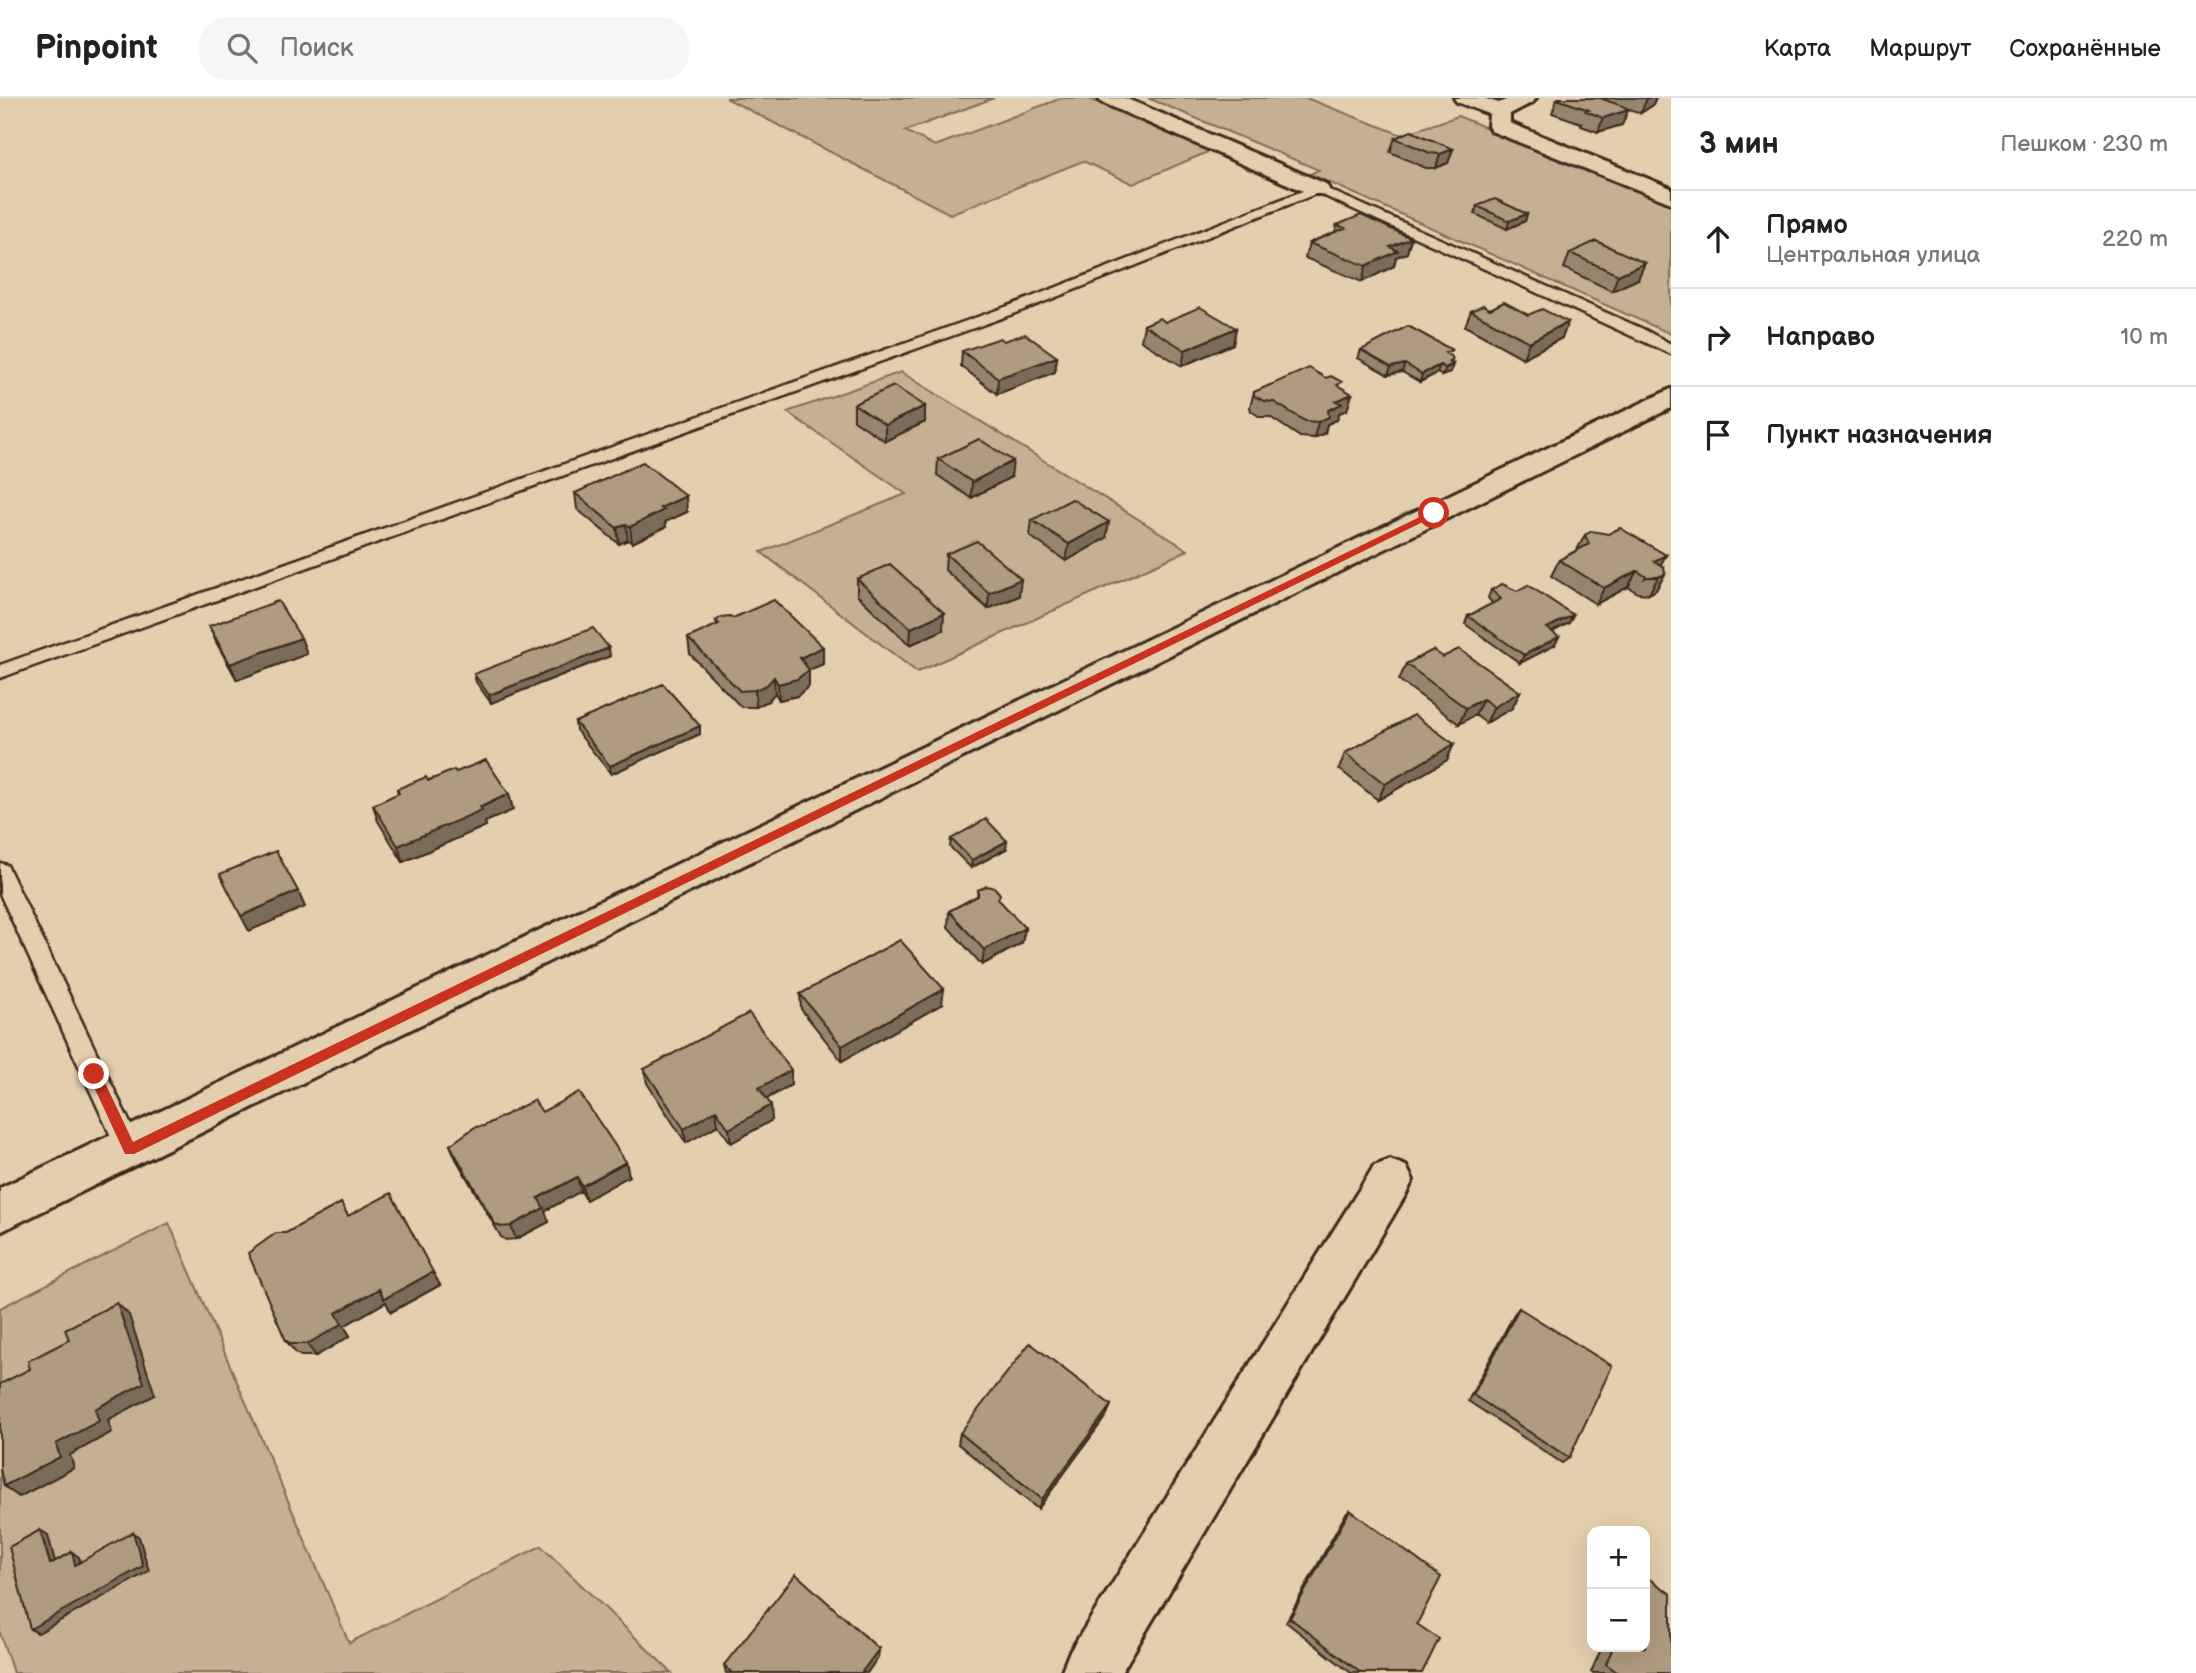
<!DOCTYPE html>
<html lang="ru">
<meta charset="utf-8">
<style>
body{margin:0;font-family:"Balsamiq Sans",sans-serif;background:#f6f6f6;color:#202124}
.controls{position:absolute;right:21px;bottom:21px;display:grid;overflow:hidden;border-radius:14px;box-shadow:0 7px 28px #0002}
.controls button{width:63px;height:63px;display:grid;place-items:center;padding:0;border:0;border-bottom:2px solid #e0e0e0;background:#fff;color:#202124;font:35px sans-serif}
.stop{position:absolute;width:21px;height:21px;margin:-16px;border:5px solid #c8321e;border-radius:50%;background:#fff}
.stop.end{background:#c8321e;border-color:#fff;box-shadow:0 2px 7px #0008}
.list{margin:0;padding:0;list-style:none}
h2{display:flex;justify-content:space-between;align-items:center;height:91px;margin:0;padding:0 28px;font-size:30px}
h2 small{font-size:23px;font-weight:400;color:#757577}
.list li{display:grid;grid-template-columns:46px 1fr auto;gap:21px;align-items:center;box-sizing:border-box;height:98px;padding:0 28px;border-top:2px solid #e0e0e0}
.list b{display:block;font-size:26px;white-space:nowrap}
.list p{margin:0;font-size:23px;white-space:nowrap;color:#757577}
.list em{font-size:23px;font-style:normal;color:#757577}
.icon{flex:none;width:38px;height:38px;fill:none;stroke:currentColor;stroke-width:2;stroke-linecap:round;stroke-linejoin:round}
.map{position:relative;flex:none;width:1671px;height:1575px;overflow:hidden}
header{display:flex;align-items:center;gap:42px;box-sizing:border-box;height:98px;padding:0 35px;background:#fff;border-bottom:2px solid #e0e0e0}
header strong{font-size:33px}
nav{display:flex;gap:38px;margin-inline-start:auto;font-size:24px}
.search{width:490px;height:63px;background:#f6f6f6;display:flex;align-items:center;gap:18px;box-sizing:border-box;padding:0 24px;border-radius:28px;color:#757577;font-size:26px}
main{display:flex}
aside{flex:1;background:#fff}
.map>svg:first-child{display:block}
.green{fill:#c5b093;stroke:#806d58;stroke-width:2}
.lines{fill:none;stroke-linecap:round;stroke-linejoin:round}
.service-casing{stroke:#3b2a1e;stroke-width:5}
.minor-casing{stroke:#3b2a1e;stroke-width:6}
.secondary-casing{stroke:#3b2a1e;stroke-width:6}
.service{fill:#e3cead;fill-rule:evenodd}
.minor{fill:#e3cead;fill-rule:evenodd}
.secondary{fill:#e3cead;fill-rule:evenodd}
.wall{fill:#96856e;stroke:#3b2a1e;stroke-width:2}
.shaded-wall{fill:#7a6c5a;stroke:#3b2a1e;stroke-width:2}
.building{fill:#af9b80;stroke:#3b2a1e;stroke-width:2}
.route{fill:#c8321e}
</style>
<header>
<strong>Pinpoint</strong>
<div class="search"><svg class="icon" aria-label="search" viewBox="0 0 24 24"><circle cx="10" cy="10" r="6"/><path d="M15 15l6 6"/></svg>Поиск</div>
<nav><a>Карта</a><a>Маршрут</a><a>Сохранённые</a></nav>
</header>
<main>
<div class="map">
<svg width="1671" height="1575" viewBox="0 0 1671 1575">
<rect width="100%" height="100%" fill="#e3cead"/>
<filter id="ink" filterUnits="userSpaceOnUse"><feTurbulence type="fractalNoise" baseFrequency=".0143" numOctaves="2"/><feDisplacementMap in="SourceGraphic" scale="14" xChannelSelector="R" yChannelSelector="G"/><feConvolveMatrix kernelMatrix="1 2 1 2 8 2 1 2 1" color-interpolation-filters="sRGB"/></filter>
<g filter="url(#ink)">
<path class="green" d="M726,0H994L905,33L935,48L1062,0H1087L1210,53L1133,86L1083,63L950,116Z
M1148,0H1306L1402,37L1458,18L1671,106V236L1310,76L1319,72Z
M901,274L1188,452L917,574L761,454L906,396L787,314Z
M169,1125L349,1545L541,1448L672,1575H13L0,1535V1210Z"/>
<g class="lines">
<defs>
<path id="service" d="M1318,87L1643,231L1671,246V256L1318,95L1021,213L0,580V567L1011,207Z
M0,765L7,767L10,773L139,1044L142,1052L139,1060L130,1063L121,1060L0,796Z"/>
<path id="minor" d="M1098,0H1125L1326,86L1329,91L1326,96H1310L1101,4Z
M1454,0H1483L1499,5L1510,0H1536L1533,4L1510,16V25L1671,90V105L1491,33L1488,28L1489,16L1457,4Z
M1390,1062L1406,1068L1413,1082L1406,1096L1121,1575H1061L1069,1555L1374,1068Z"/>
<path id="secondary" d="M1671,291V310L0,1134V1090Z"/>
</defs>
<use href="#service" class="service-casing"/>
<use href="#minor" class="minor-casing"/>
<use href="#secondary" class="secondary-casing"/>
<use href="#service" class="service"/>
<use href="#minor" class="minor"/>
<use href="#secondary" class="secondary"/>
</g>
<path class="wall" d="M1559,0H1656L1653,7L1641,15L1626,10L1628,12L1622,27L1598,34L1581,28V25L1552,15L1557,1Z
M1395,40L1453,51L1448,65L1436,70H1426L1390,54Z
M1477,108L1527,116L1525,123L1507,131L1475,116Z
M1337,127L1411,140L1407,155L1396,159L1394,168L1362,184L1305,160L1309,145L1335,134Z
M1570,155L1638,181L1612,193L1564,170Z
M1490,211L1528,217L1568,224L1562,240L1523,260L1465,228L1471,213Z
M1165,224L1236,230L1233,246L1182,268L1141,243L1144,227Z
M1361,252L1450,258L1451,265V274L1442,278L1437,275L1420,284L1402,274L1388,277L1358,260Z
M962,253L1057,259L1055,274L997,296L961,268Z
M1340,289L1352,296L1347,312L1339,315L1337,322L1327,326L1325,335L1314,340L1300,339L1270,319H1260L1251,313L1250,309L1254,294Z
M854,306L925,308V324L885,343L854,322Z
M938,361L1011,379L971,400L937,377Z
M575,395L687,414L665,424L666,429L632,445L628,442L619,446L577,411Z
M1032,422L1106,440L1066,463L1030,438Z
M1585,437L1666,457L1660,467L1665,476L1656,492L1649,496L1638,495L1628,489L1596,506L1551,478L1559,462L1577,452Z
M946,456L1019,498L988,511L945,472Z
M857,481L943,532L910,547L857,497Z
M1491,492L1573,517L1569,525L1552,534L1555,547L1520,565L1465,526L1468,518L1493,506L1488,500Z
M716,523L823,566L809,572V588L797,598L779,602L775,595L768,603L756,609H741L690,556L688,540L717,527Z
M209,528L301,540L307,556L237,582L216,544Z
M610,558L491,605L476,584L474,576Z
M1443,559L1520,594L1512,610L1486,625L1475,617L1459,626L1399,582L1406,566Z
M575,624L700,628V636L611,676L576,632Z
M1345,655L1447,662L1378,702L1339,671Z
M456,674L509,696L513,712L485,724L486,728L403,764L378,723L373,707L398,696L397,691Z
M951,741L1006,751L971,770L950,749Z
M978,792L1025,830L1022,845L982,867L948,829L949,813L977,798Z
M800,896L942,906L842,963L801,911Z
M644,971L791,972V987L767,1001L772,1022L731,1045L718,1027L686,1045L647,985Z
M542,1014L626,1064L629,1078L586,1102L581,1093L545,1113L549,1124L516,1141L506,1142L501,1139L456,1061L450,1047L484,1028Z
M341,1105L348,1118L440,1187L391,1214L386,1204L344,1228L350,1238L316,1258H301L296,1255L286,1243V1135Z
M1519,1210L1569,1360L1562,1365L1468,1303L1514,1216Z
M1111,1307L1106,1318L1038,1411L958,1346L960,1335Z
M1350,1412L1417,1526L1422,1575H1351L1286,1524L1345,1417Z
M1602,1549H1645L1671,1575H1593L1591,1574Z
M879,1551L878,1559L867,1575H726L724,1567Z"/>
<path class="shaded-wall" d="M1646,0H1656L1653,7L1641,15L1647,0Z
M1628,12L1622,27L1598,34L1603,20Z
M1453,51L1448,65L1436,70L1440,56Z
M1527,116L1525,123L1507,131L1509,123Z
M1411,140L1407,155L1396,159L1394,168L1362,184L1366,168L1390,149Z
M1645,165L1638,181L1612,193L1618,177Z
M1568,224L1562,240L1523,260L1529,244Z
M1236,230L1233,246L1182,268L1185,252Z
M1057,259L1055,274L997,296L998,280Z
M1452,262L1450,268L1453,266L1451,274L1442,278L1449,264Z
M1405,266L1402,274L1388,277L1391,269Z
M1440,267L1437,275L1420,284L1422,276Z
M1352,296L1347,312L1339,315L1337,322L1327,326L1325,335L1314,340L1318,324L1336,303Z
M925,308V324L885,343V327Z
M1013,363L1011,379L971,400L972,384Z
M686,398L687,414L665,424L666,429L632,445L630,429L660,410Z
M1109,424L1106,440L1066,463L1069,446Z
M626,426L628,442L619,446L617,430Z
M1666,457L1657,473L1645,480L1654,463Z
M1637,473L1628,489L1596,506L1604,490Z
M1665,476L1656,492L1649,496L1658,479Z
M1021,481L1019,498L988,511L989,495Z
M944,515L943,532L910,547L911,530Z
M1573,517L1569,525L1543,539L1547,530Z
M1559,539L1555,547L1520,565L1524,557Z
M301,540L307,556L237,582L230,566Z
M823,549V566L809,572V588L797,598L779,602L778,586L800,560Z
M609,550L610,558L491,605L489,597Z
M774,579L775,595L768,603L756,609L755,592Z
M1520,594L1512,610L1486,625L1494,609Z
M1483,601L1475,617L1459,626L1466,610Z
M700,628V636L611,676L610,668Z
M1454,646L1447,662L1378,702L1385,686Z
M509,696L513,712L485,724L486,728L403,764L398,748Z
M1007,743L1006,751L971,770L972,762Z
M298,793L305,809L249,833L241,818Z
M1025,830L1022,845L982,867L984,852Z
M944,891L942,906L842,963V948Z
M791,972V987L760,1004L759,990Z
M771,1007L772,1022L731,1045L729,1031Z
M716,1012L718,1027L686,1045L684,1031Z
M626,1064L629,1078L586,1102L582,1088Z
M577,1079L581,1093L545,1113L549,1124L516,1141L511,1128L538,1100Z
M433,1174L440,1187L391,1214L386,1204L344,1228L350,1238L316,1258L307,1246L336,1215L379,1191Z
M117,1205L129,1217L155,1297L108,1322L112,1334L70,1357L74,1370L19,1399L4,1388L56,1346L95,1311Z
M1111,1307L1106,1318L1038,1411L1042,1401Z
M40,1432L48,1437L57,1471L50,1466Z
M133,1434L139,1439L149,1473L38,1535L30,1531Z
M72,1454L79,1459L82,1471L75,1467Z
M879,1551L878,1559L867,1575H861Z"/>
<path class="building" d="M1559,0H1600L1625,9L1628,12L1603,20L1586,13L1589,12L1557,1Z
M1411,33L1453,51L1440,56L1430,55L1395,40Z
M1495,101L1527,116L1509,123L1477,108Z
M1361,117L1411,140L1390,149L1398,153L1366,168L1309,145L1345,130L1337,127Z
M1596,143L1645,165L1618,177L1570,155Z
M1504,204L1528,217L1542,211L1568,224L1529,244L1471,213L1483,207L1490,211Z
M1200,209L1236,230L1185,252L1144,227L1160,220L1165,224Z
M1408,228L1452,252L1445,255L1452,259V262L1449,264L1453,266L1445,270L1440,267L1422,276L1405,266L1391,269L1361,252Z
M1025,236L1057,259L998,280L962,253L1000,240L1004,243Z
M1309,270L1326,280L1331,278L1342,284L1337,287L1352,296L1336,303L1342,306L1328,312L1329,319L1318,324L1305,323L1274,304L1264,303L1254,298V294Z
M894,288L925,308L885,327L854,306Z
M979,341L1013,363L972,384L938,361Z
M643,364L686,398L660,410L664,412L630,429L626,426L617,430L575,395Z
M1072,401L1109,424L1069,446L1032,422Z
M1620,430L1666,457L1654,463L1664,469L1665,476L1658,479H1647L1637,473L1604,490L1559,462L1589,446L1585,437L1592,433L1608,436Z
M977,443L1021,481L989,495L946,456Z
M890,466L944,515L911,530L857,481Z
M1502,486L1517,493L1528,487L1573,517L1547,530L1559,539L1524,557L1468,518L1501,501L1491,492Z
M774,502L823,549L800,560L809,572L797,581L778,586L774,579L767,587L755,592L740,593L688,540L719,526L716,523L721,519L730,518L733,520Z
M278,503L301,540L230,566L209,528Z
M593,530L609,550L489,597L474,576Z
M1459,551L1520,594L1494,609L1483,601L1466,610L1406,566L1433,552L1443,559Z
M663,586L700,628L610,668L575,624Z
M1414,617L1454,646L1385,686L1345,655Z
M486,662L509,696L480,709L482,712L398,748L373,707L399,695L397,691L426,679L428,683L454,672L456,674Z
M986,721L1007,743L972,762L951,741Z
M276,753L298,793L241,818L220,776Z
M987,788L995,790L1000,796L998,801L1025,830L984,852L949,813L978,798V792Z
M900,842L944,891L842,948L800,896Z
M749,915L791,972L759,990L771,1007L729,1031L716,1012L684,1031L644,971Z
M579,994L626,1064L582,1088L577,1079L538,1100L544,1110L511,1128L501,1129L495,1126L450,1047L475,1029L484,1028L534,1002L542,1014Z
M391,1095L433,1174L384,1201L379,1191L336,1215L342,1226L307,1246H292L286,1243L248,1155L276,1135H286L341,1105L348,1118Z
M117,1205L144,1285L95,1311L99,1323L56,1346L60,1359L4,1388L0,1371V1286L30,1271L28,1263L69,1242L65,1231Z
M1519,1210L1612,1268L1569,1360L1473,1297Z
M1030,1245L1111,1307L1042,1401L960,1335Z
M1350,1412L1441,1479L1417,1526L1439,1541L1422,1575H1361L1290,1520Z
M40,1432L50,1466L72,1454L75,1467L133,1434L143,1468L30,1531L9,1449Z
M796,1476L879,1551L861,1575H732L724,1567Z
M1645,1478L1671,1496V1575H1618L1606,1566L1613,1549H1645Z"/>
</g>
<path class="route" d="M1434,412L1438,415L1437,417L134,1056H125L88,976L94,970L99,972L133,1044Z"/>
</svg>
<div class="controls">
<button>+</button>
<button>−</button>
</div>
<div class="stop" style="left:1434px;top:415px"></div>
<div class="stop end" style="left:94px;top:976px"></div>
</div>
<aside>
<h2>3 мин<small>Пешком · 230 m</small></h2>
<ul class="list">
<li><svg class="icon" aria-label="ahead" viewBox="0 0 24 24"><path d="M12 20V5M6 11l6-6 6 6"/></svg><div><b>Прямо</b><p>Центральная улица</p></div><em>220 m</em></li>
<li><svg class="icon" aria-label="right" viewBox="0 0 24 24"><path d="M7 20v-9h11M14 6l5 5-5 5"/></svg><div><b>Направо</b></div><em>10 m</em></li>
<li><svg class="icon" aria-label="arrive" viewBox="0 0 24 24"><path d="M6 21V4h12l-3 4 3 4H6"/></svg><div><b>Пункт назначения</b></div></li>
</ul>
</aside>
</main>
